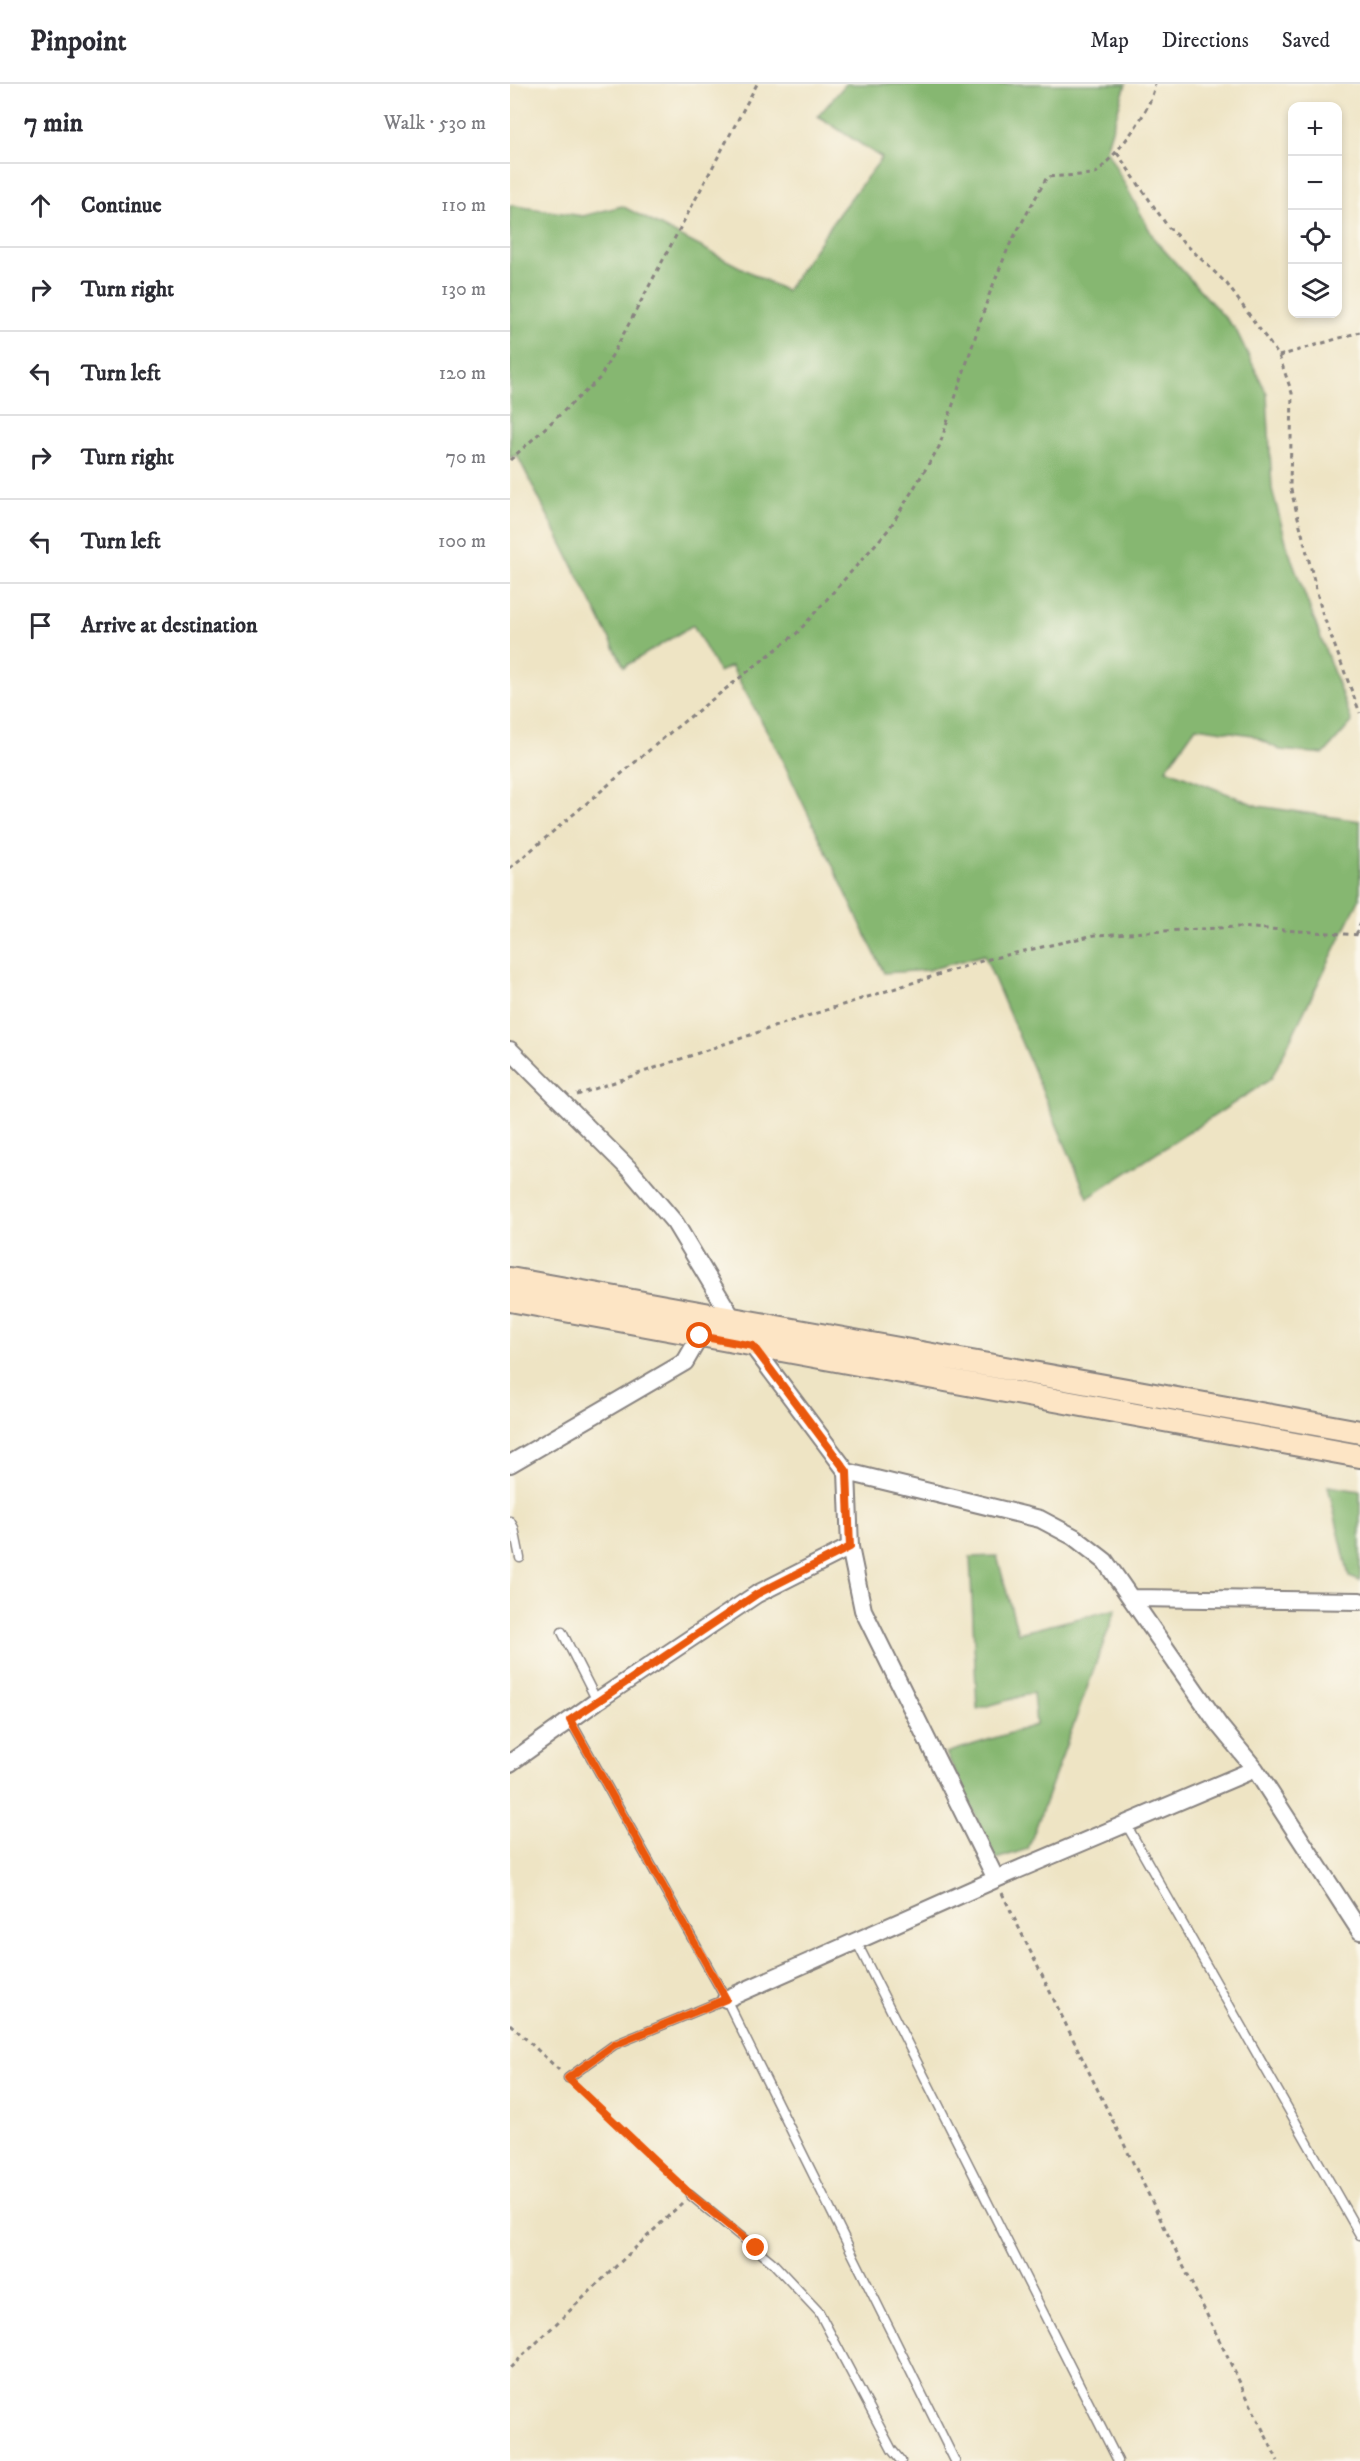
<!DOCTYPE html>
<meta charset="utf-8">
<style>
body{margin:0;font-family:"IM FELL DW Pica",serif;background:#f2f2f3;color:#2b2b33}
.controls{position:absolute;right:18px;top:18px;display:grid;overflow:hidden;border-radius:12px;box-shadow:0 3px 9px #0003}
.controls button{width:54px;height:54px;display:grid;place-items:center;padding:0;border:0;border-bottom:2px solid #e1e1e2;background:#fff;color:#2b2b33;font:30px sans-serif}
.stop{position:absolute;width:18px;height:18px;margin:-14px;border:4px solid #ea580c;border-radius:50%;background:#fff}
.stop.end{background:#ea580c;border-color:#fff;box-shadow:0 2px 6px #0008}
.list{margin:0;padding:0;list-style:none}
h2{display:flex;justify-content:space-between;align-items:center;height:78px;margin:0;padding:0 24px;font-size:26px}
h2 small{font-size:20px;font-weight:400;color:#7c7c81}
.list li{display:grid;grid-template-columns:39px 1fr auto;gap:18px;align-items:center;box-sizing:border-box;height:84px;padding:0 24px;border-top:2px solid #e1e1e2}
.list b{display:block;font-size:22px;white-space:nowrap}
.list em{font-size:20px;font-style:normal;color:#7c7c81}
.icon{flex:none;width:33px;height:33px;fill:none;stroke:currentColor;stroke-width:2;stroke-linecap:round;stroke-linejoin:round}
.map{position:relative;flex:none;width:850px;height:2377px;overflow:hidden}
header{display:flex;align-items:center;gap:36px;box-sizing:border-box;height:84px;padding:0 30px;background:#fff;border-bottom:2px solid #e1e1e2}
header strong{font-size:28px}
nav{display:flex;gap:33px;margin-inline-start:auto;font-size:21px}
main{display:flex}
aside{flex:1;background:#fff}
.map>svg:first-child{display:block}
.forest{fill:#86b771;stroke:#546c56;stroke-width:1.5}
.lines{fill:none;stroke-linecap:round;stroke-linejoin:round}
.lane-casing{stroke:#888380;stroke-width:11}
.street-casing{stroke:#888380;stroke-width:20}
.secondary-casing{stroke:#888380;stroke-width:26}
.path{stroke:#888380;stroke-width:3;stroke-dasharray:4.5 4.5;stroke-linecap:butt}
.lane{stroke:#fff;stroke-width:8}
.street{stroke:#fff;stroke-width:16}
.secondary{stroke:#fde5c5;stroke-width:22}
.route{stroke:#ea580c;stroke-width:8}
</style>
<header>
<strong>Pinpoint</strong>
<nav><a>Map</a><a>Directions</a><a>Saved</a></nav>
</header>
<main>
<aside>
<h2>7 min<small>Walk · 530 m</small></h2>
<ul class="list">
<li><svg class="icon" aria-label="ahead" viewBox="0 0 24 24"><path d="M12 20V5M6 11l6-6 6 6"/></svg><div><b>Continue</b></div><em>110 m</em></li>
<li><svg class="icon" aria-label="right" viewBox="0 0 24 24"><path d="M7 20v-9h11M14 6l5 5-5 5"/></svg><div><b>Turn right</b></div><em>130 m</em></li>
<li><svg class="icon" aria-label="left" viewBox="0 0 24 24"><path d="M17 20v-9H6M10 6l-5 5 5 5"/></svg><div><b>Turn left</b></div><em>120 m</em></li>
<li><svg class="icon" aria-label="right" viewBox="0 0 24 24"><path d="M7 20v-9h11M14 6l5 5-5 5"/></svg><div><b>Turn right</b></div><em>70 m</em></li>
<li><svg class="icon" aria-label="left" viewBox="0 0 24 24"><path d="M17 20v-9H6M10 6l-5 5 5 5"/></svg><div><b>Turn left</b></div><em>100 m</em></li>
<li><svg class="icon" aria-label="arrive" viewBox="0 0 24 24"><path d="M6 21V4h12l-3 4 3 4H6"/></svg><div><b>Arrive at destination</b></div></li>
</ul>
</aside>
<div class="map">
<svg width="850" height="2377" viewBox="0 0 850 2377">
<rect width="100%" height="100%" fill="#fbf7ec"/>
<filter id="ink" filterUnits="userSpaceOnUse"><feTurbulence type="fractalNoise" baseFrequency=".0167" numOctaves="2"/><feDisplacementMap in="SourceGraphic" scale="12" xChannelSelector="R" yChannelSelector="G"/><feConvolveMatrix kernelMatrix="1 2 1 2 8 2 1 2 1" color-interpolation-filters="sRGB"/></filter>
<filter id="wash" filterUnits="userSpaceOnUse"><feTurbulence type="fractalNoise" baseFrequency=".008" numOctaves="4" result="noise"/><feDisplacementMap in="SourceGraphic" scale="24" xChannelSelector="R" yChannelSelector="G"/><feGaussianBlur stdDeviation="1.35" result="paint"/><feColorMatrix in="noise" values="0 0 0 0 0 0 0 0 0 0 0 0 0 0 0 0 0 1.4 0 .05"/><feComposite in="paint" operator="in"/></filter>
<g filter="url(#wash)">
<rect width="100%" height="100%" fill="#eee4c4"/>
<path class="forest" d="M336,0H616L596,65L645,156L726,246L757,310L762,405L778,465L842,638L814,670L770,666L742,651L686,643L656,685L748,722L850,737V814L761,995L578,1114L474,871L418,886L374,889L268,667L221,582L209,588L183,541L114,583L7,371L0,374V121L73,132L112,122L276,207L330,128L372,74L308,32Z
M818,1402L850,1407V1497L839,1493Z
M487,1472L508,1549L606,1525L518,1765L486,1775L436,1669L526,1641L523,1609L467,1625L460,1473Z"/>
</g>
<g filter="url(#ink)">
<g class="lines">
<defs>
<path id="lane" d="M0,1437L4,1444L10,1474
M52,1548L87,1617
M60,1636L216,1915L445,2377
M616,1740L850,2151
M346,1857L608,2377
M58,1994L104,1961L216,1915
M180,2111L262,2178L309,2228L382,2366L391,2377"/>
<path id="street" d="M0,966L121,1087L165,1139L224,1237L337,1388L340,1463L353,1526L486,1795
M0,1380L175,1278L190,1252
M337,1388L530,1435L564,1453L595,1477L709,1641L745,1685L850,1847
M623,1514L850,1517
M0,1679L87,1617L247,1510L340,1463
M216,1915L486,1795L745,1685"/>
<path id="secondary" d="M0,1195L850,1348
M0,1216L850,1372"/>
</defs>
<use href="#lane" class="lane-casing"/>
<use href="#street" class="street-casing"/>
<use href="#secondary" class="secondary-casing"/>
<path class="path" d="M607,69L658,143L717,200L769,272L782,309L780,402L812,528L850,629
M769,272L850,248
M0,376L90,294L247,0
M0,784L162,647L287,549L379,445L429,363L479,211L499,162L537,93L585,90C607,69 640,31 645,0
M846,851L850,840
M67,1011L275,939L475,876L585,851L727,843L850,851
M492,1809L768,2377
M0,1940L49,1986
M67,2003L171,2102
M0,2284L172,2119"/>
<use href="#lane" class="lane"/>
<use href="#street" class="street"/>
<use href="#secondary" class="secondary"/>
</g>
</g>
<g class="lines" filter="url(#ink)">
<path class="route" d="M190,1252L243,1262L337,1388L340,1463L247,1510L60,1636L216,1915L104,1961L58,1994L180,2110L246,2164"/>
</g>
</svg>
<div class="controls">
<button>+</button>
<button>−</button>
<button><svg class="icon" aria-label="locate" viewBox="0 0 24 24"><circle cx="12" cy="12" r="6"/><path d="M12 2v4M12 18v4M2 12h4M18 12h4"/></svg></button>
<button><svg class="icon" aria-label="layers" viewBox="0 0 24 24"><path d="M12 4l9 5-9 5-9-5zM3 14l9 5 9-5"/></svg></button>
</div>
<div class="stop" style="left:190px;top:1252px"></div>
<div class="stop end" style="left:246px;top:2164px"></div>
</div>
</main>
